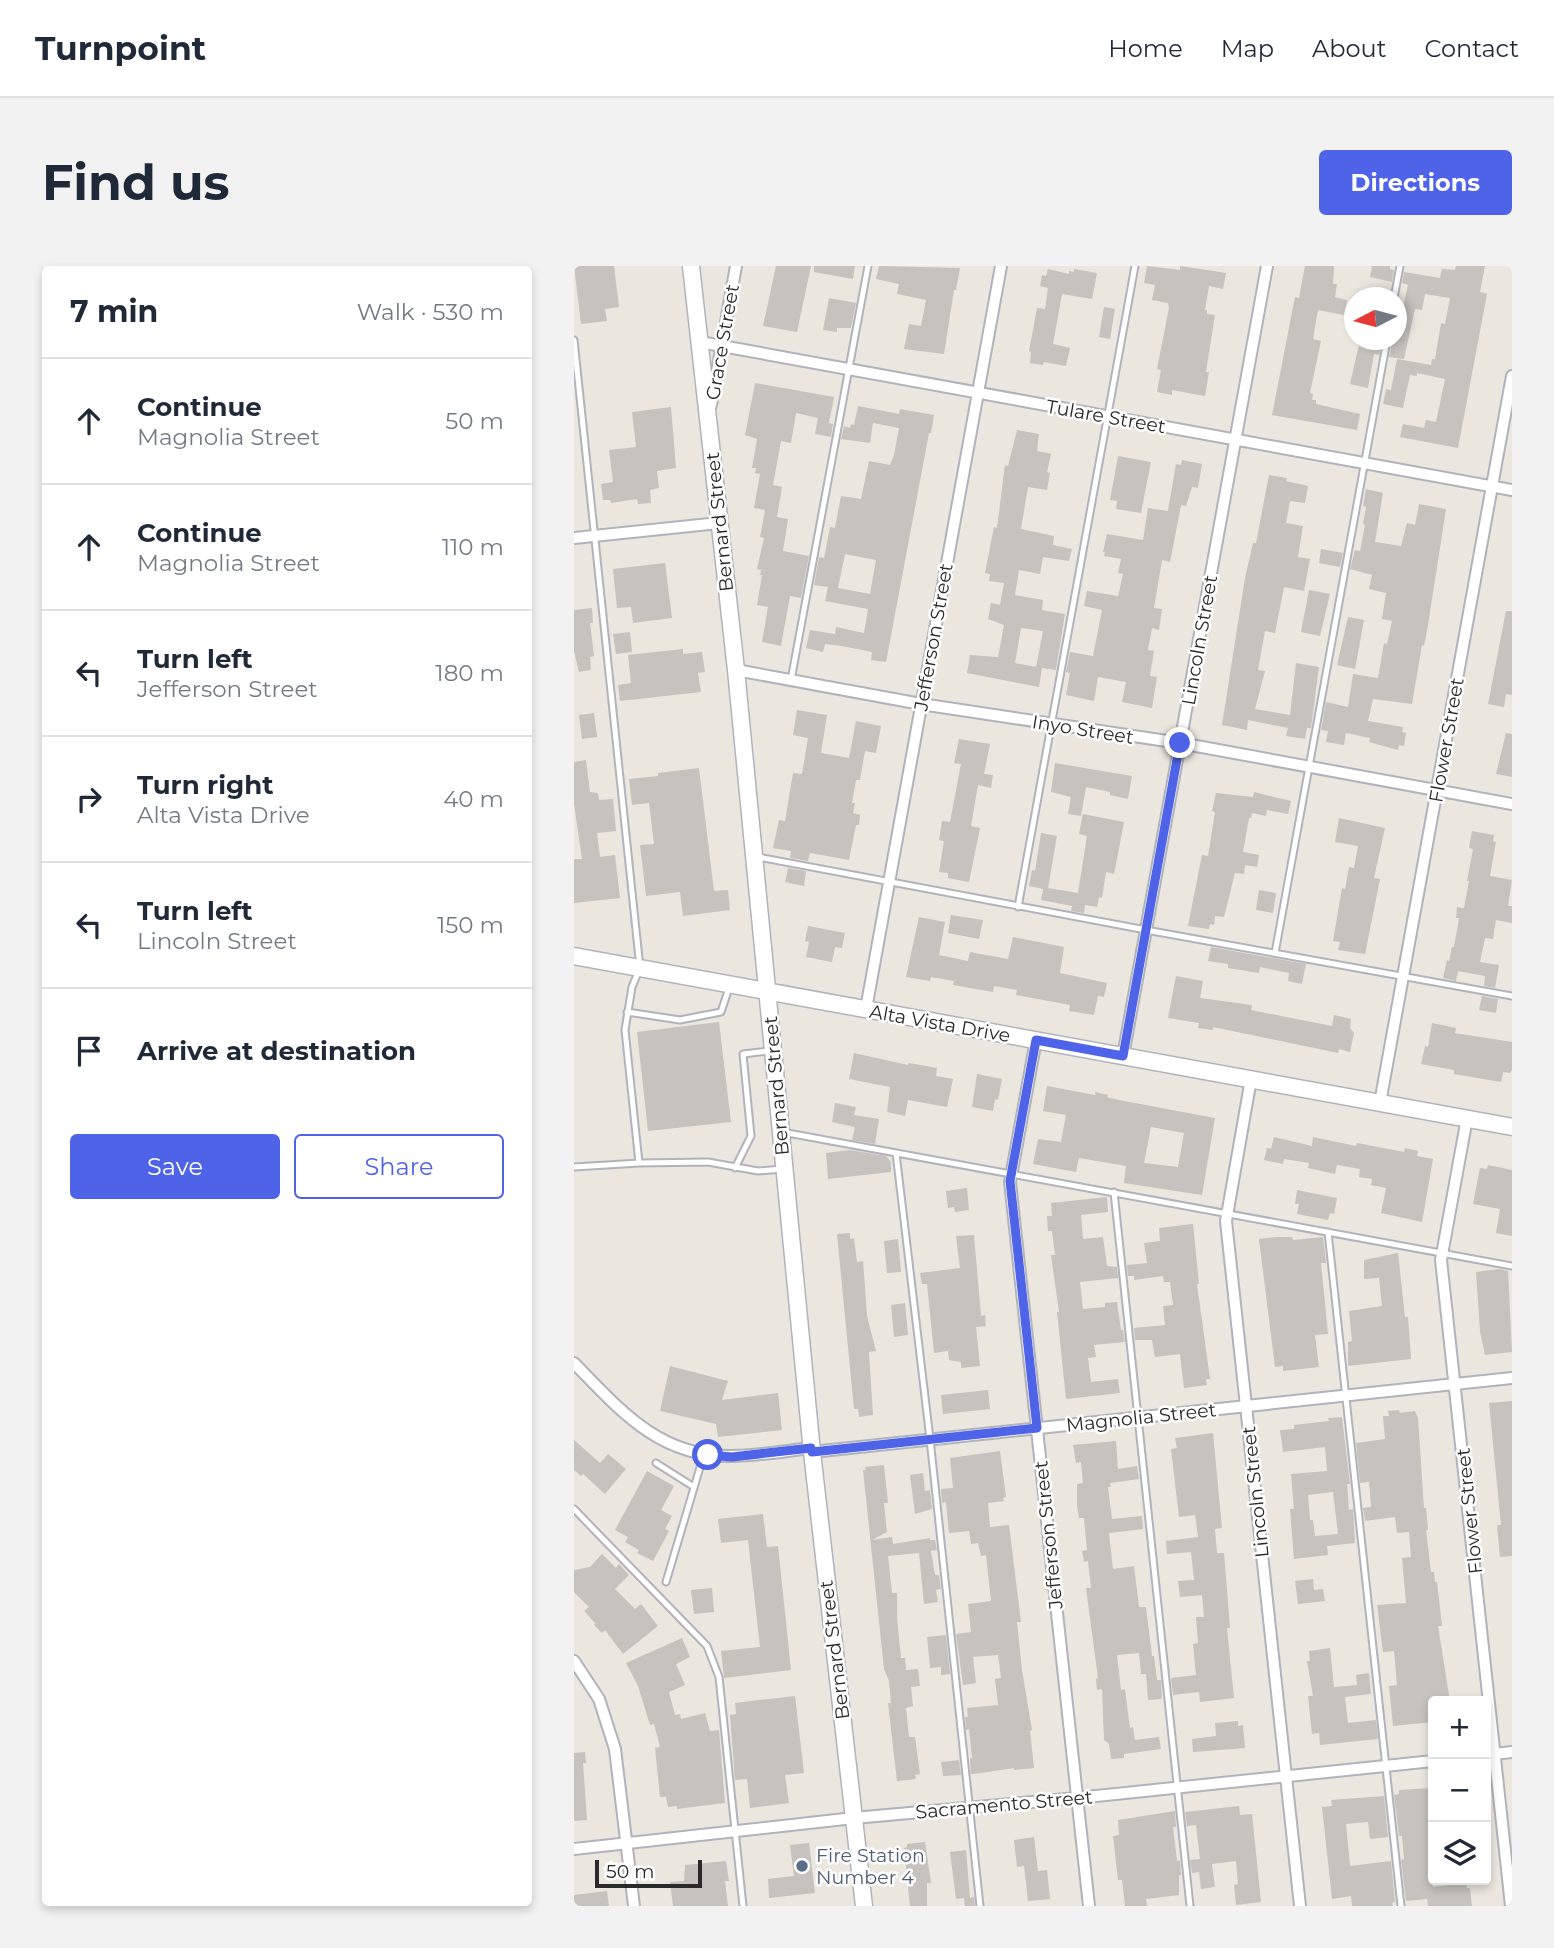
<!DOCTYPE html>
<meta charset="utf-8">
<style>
body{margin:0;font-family:Montserrat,sans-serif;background:#f2f2f3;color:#1f2937}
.controls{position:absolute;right:21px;bottom:21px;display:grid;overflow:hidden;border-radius:7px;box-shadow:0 4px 10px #0003}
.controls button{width:63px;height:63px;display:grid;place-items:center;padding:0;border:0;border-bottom:2px solid #e0e1e3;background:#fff;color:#1f2937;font:35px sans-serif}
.compass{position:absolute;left:770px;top:21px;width:63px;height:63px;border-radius:50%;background:#fff;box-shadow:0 4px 10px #0003;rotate:264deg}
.scale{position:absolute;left:21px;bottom:18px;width:107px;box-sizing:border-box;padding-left:7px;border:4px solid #2a2a2a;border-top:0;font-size:19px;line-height:24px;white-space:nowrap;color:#2a2a2a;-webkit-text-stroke:5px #fff;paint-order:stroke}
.stop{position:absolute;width:21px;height:21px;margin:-16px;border:5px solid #4e63e7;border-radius:50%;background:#fff}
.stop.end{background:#4e63e7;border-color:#fff;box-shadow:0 2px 7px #0008}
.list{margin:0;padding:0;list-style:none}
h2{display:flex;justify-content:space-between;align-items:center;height:91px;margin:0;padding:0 28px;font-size:30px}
h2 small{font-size:23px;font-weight:400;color:#747a83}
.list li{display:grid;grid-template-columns:46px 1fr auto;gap:21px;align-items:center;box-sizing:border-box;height:126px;padding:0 28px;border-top:2px solid #e0e1e3}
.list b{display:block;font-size:26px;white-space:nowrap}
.list p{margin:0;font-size:23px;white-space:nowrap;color:#747a83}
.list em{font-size:23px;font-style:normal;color:#747a83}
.actions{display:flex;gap:14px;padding:21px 28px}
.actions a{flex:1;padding:16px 0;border:2px solid #4e63e7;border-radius:7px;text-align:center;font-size:24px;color:#4e63e7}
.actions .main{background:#4e63e7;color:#fff}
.icon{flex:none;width:38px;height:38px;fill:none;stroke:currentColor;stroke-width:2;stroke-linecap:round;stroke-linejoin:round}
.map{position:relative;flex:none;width:938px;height:1640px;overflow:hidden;border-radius:7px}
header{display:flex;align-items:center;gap:42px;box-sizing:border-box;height:98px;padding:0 35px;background:#fff;border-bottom:2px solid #e0e1e3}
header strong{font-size:33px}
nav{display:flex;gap:38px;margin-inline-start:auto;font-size:24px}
.intro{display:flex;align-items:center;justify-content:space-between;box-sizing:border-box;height:168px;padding:0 42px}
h1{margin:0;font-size:49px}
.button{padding:18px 32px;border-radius:7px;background:#4e63e7;color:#fff;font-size:24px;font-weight:700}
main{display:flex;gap:42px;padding:0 42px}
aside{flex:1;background:#fff;border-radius:7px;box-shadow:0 4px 10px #0003}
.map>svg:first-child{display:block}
.building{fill:#c6c2bd;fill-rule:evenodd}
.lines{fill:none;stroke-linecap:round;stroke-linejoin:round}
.lane-casing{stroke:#b1b3bc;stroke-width:9}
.street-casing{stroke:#b1b3bc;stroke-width:14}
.secondary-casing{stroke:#b1b3bc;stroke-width:19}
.lane{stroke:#fff;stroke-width:5}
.street{stroke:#fff;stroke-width:10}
.secondary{stroke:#fff;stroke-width:16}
.route{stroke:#4e63e7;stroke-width:9}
.service-dot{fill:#5c6f8a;stroke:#fff;stroke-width:2.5}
.labels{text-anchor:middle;stroke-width:5;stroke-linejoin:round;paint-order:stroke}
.street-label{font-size:19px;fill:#2a2a2a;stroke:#fff}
.service-label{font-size:19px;fill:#4e5e75;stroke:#fff;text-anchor:start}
</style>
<header>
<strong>Turnpoint</strong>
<nav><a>Home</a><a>Map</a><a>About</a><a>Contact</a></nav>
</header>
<div class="intro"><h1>Find us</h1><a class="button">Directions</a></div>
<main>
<aside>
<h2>7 min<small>Walk · 530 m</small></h2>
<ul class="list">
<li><svg class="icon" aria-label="ahead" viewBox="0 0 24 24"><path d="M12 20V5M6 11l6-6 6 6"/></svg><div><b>Continue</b><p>Magnolia Street</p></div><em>50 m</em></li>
<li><svg class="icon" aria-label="ahead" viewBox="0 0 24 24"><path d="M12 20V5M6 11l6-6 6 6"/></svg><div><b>Continue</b><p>Magnolia Street</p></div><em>110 m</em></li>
<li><svg class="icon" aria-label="left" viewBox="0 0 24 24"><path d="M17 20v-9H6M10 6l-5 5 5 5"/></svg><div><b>Turn left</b><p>Jefferson Street</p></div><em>180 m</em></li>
<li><svg class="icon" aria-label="right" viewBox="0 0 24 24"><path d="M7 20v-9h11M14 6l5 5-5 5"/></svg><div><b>Turn right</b><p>Alta Vista Drive</p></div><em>40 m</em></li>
<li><svg class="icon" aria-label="left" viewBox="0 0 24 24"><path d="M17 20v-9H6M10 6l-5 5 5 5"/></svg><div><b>Turn left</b><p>Lincoln Street</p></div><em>150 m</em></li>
<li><svg class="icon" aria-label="arrive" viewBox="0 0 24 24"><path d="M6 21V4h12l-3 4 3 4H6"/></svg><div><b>Arrive at destination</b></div></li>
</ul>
<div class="actions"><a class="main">Save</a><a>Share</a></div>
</aside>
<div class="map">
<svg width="938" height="1640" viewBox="0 0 938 1640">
<rect width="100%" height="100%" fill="#ebe6de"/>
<path class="building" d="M0,0H40L45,41L31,43L33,55L7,58Z
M202,0H237L223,66L189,60Z
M240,0H281L279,13L240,6Z
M305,0L386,2L382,24H380L370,88L330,83L335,58L347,60L352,34L323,28L325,18L302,13Z
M573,0L606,4V0L652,7L649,23L635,20L631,44H633V48L641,49L632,106H635L631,130L598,124V129L583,126L587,104L583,103L595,42L594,37L578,34L581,19L570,17Z
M731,0H760L759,18H763L761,31L773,34L770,49L744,44L739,73L747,75L736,127L739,128L738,134H742V138L786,148L783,164L698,149L721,31L725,32Z
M798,0H816V3L820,4L818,16L796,11Z
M882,0H911L906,26L913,28L884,182L826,171L829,158L850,162L852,154L862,156L871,113L843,107V110L836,109L829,142L809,138L812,123L817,124L823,93L857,99L858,93H861L867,57L871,58L876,32L851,28L848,44L841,43L830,93L815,91L818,77H821L822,74L834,19L828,17L830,6L866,12L868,3L881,4Z
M474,3L495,8V5L500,6V3L523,7L518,33L488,28L479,78L496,82L492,100L470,96L469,99L456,97L457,86L455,85L463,42L471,43L474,22L466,20L468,9L472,10Z
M255,32L282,37L277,62H263V66L249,64Z
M530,41L541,43L536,73L525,71Z
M786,74L808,75L805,89L800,88L794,122L776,118Z
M181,117L260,131L255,157L259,158L257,171L241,168L244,152L222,147L217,177L207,175L199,219L208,221L203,251L214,253L209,285L235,290L227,332L216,330L207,380L188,376L194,341L183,339L188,309H186L187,304L183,303L190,272L186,271L191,244L180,242L186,208L181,207L182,202H178L183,173L171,169Z
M284,140L325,148L326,143L360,149L357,167H355L312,396L297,394L298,386L268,380L251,378L249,386L232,382L236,364L261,368L262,361L290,367L294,343L251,335L254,321L240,319L245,291L250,292L256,261L261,262L267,230L287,233L295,195L316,199L320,189L325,162L299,157L296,177L267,173L270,160L276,162L277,158L280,159ZM271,288L302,294L296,328L264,322Z
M97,141L102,202L83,205L85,222L76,224L77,237L64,238L63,233L37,237L36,234H29L27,218L39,216L35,184L62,181L58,146Z
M443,164L465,168L463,185L477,188L473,206L476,207L473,224L454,221L447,263L480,270L479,279L498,283L495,295L469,291L466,308L445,304L441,329L469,334L468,344L491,348L482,404L462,401L469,365L447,362L441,397L468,402L465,421L393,407L396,389L424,391L430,359L414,353L417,337L426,339L430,317L415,315L416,308L411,307L420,261L423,262L431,199L434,200Z
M544,190L577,196L567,247L542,243L543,235L536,234Z
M608,194L628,198L624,222L618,221L612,240L607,239L596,296L588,294L580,342L588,343L585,364L578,362L574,384L580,385L576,410L583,411L578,442L548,436L552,416L524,411L520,435L492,429L496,407L492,406L496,386L519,390L528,344L510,340L513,325L544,330L549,308L544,307L547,293L530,290L531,286H529L533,268L569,274L574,242L594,245L602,198L607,199Z
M695,209L713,212L712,215L734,220L731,237L716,235L712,257L729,260L724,291L736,293L730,325L710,321L701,367L691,365L684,404L691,405L681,443L716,449L722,397L745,401L737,462H733L731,473L712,470L714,462L674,454L673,464L648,459L671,312L679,277H682Z
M792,223L809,227L801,276L827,280L833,257L841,259L845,238L872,243L854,359L850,380L848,379L838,438L799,433L794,455L829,461L828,466L832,467L830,480L825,479L824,484L795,476L796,472L772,467L770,479L752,476L754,465L747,464L752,436L774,441L779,408L804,412L810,377L813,378L818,355L808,353L812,327L795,323L798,309L776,303L781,284L786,285L791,259L789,258L792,241L789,240Z
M747,283L769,287L766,301L745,297Z
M91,297L98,352L59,357L57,341L43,342L39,303Z
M735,324L756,328L746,370L727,366Z
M18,342L19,357H16L20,390L16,391L17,404L5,406L0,385V344Z
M932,345H938V429L932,428L930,441L914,438Z
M774,351L790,354L781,403L763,399Z
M56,366L58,386L42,388L39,368Z
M109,383V388L128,386L131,406L124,407L127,426L46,435L44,419L57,417L54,389Z
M223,444L253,449L247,487L275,492L282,455L307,460L302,487L291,485L286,514H282L278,537H281L279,547L286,549L285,559H282L275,594L236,587L234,595L216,592L217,585L199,582L205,554L211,555L219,507L228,508L234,472L219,469Z
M20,447L23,471L8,473L5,449Z
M932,467L938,468V511L922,508Z
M385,473L416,478L410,508L419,509L417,522L404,519L397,560L406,562L395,616L374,612V607L365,606L370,575L365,574L368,555L376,556L387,498L380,497Z
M12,494L16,526L24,527L25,534L39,533L42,565L23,567L26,591L41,589L46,632L0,637V593H8L0,538V496Z
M481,497L558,510L554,533L536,529V526L512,521L507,550L494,548L497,531L477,526Z
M125,502L140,625L154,624L156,644L109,650L106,626L72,630L66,579L80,578L75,537L58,539L55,513L84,510V507Z
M680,526L717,535L714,548L693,544L692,550L678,547L677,552H675L669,586L685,589L683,601L671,599L670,608L661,607L650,651L641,650L640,659L636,658L635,663L614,660L628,589L634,590L641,546L638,545L642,527L679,531Z
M509,548L550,556L540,608L532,606L528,632L525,631L523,641L511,639L510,647L497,645L498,640L467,634L469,623L455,620L458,604L461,605L467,567L483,570L474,622L504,627L513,570L505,568Z
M765,552L811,562L800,612L806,613L791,688L764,684L766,676L759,675L768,622L771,623L775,601L780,602L784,580L761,576Z
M898,565L920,569L919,575L922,576L916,610L938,614L934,640H938V657L922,654L919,673L911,672L906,696L925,699L921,722L910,720L911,710L884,705L882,715L869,712L873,694L875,695L878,681H880L885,652H882L883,641L890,642L895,615H893L899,583L895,582Z
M214,602L232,605L230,620L211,616Z
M685,624L702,627L699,647L682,644Z
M377,649L409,654L405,673L374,667Z
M345,651L371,656L365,689L394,695L396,686L434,693L439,671L490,681L486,707L533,717L530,731L524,730L520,749L495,745L496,739L442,729L443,724L420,720L419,726L379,719L380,715L357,711L356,715L332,711Z
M234,660L271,667L268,682L261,681L258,696L232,691L235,676L231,675Z
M637,681L732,698L728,718L714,715L715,707L686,701L685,707L654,702V698L634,695Z
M602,710L629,715L626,732L678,739L677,744L758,760L760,749L777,753L776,762L780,767L776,786L765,783L764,787L639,761V764L624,762L625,757L594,752Z
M908,730L924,733L922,747L905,744Z
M145,756L157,856L74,865L63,766Z
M858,757L882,762L881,767L938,776V804L936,807L929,806L927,816L880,808V804L847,798L851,780L854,781Z
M280,787L334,799L335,797L363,802L362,810L379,813L373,841L334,834L331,850L313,846L316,821L275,813Z
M403,808L428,813L424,834L421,833L419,845L398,841Z
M473,820L521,829V826L534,829L533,831L545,834L641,852L628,929L550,917L552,900L505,892L502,906L459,898L464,873L487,876L492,849L469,845ZM577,861L610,867L604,901L570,897Z
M261,837L282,841L280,849L305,853L301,878L278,874L281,861L258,856Z
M700,871L738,880L739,871L782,880L783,877L830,886L831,882L844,885L843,890L859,893L848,956L807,947L812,922L797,919L798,913L785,911L786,903L763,899L761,908L734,902L735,897L710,893L709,898L690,894L693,882L697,883Z
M276,884L312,890L317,896V906L254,913L252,887Z
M914,899L938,904V970L922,967L926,943L899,938L906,902L913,903Z
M393,922L395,944L381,946L380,941L374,942L372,925Z
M723,924L763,932L760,948L756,947L754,954L723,948L725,938H721Z
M533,931L534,946L507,949L509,973L529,971L533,1000L543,1001L544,1012L506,1016L509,1043L531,1041V1037L543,1036L547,1064H549L551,1076L520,1079L522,1091L514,1092L517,1116L544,1113L546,1127L492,1133L483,1046H485L477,989H481L478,965H474L473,950H478L477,937Z
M619,958L625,1018H623L636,1113H632L633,1119L610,1122L606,1088L581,1091L578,1074H561L560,1062L591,1059L589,1040L599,1039L596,1016H590L589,1010L560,1014V1010H554L553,999L573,997L570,977L586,975L585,962Z
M276,967V973L280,972L283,996L289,995L293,1050L302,1085L295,1086L299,1149L285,1151L284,1143H280L263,968Z
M400,969L407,1050L411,1049L412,1060L402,1061L406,1100L387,1102V1096L375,1094L374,1085L360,1087L353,1018H348L346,1007L386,1002L382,970Z
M703,971H718L719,974L749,971L752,997H747L754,1068L741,1069L745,1101L709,1105V1100L701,1101L685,973Z
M324,973L327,1006L313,1007L310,975Z
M824,987L831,1051H834L837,1093L774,1100V1076L778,1075L775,1045L808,1040L805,1012L790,1013V994Z
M926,1003L934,1005L938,1086L911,1089L906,1065L902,1006Z
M331,1037L334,1069L320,1071L317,1039Z
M96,1100L154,1115L148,1134L204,1127L208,1164L144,1171L142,1158L86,1145Z
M414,1124L416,1143L369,1148L367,1129Z
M938,1135V1290L926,1291L923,1259H927L915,1137Z
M825,1144L826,1147L841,1145L844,1152L850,1242H852L854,1264H852L857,1306H860L861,1316H863L868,1360H864L876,1435H859V1456L819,1460L815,1420L823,1419L820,1385L809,1386L803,1339L832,1337L828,1292L837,1291L835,1266L823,1267L821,1251L791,1255L789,1242L797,1241L795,1216L786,1217L782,1177L811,1173L809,1150H815L814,1145Z
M768,1151L776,1218H773L775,1244L779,1243L781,1277L753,1280L754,1289L720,1293L716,1243H720L717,1208L753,1205L751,1181L709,1186L706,1164L720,1163V1159L755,1155L754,1152ZM759,1226L764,1268L741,1270L739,1254H736L734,1229Z
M639,1167L648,1262L641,1263L643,1287H650L656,1362H653L660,1432L626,1436L625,1426L599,1429L597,1412L622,1409L619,1378L624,1377L622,1351H630L628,1329L606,1331L604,1315L620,1314L617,1286L593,1288L592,1275L624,1271L621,1249L605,1251L597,1183L603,1182L601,1172Z
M0,1174L26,1197L34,1188L52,1203L31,1228L9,1208L7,1210L0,1204Z
M542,1175L544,1203L563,1200L565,1213L536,1217L537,1221H534L538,1253L568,1250L569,1263L535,1267L539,1303L560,1300L565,1341H572L578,1390H580L583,1414H587L588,1430L587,1433L574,1434L572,1408H567L565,1387L543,1389L547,1424L551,1423L556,1462L559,1461L561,1474L585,1471L587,1483L550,1488V1492L537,1493L535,1478L530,1474L528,1423L523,1424L522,1413L524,1412L512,1322H517L514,1295L510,1296L508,1285L513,1284L510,1252H505L503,1240V1218L509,1217L507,1196L502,1197L499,1179Z
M426,1185L432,1231L429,1232L430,1235L414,1237L416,1261L435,1259L447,1356H443L448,1404L458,1464L456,1465L460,1502L440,1504V1502L400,1508H397L396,1493L398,1492L395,1463L392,1464L391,1451H394L393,1442L424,1439L421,1413L427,1412L424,1389L399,1391L402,1417L389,1419L382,1368L397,1366L394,1338L417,1335L412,1289L407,1290L404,1277L397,1278L395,1265L375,1267L372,1236L368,1237L367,1223L379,1222L376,1192Z
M310,1199L314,1237H310L313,1266L298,1274L318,1271L319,1278L356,1272V1274H361L363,1284L357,1285L361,1309H365L367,1323L362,1324L364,1336L350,1338L345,1287L314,1290L318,1327H323V1352L327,1392H331L332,1404L344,1403L346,1420L337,1421L339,1440L332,1442L335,1471H341L346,1508L341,1509L342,1513L323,1515L314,1437H317L315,1415L310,1403L289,1204H292L291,1201Z
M73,1205L100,1220L87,1244L98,1250L91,1263L95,1265L79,1295L63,1287L65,1284L51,1276L54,1271L41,1264Z
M349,1207L351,1225L356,1224L358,1243L341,1248L336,1209Z
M189,1248L193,1281L204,1280L217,1404L150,1412L147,1385L186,1381L174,1274L147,1277L144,1253Z
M28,1288L42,1302L45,1298L55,1309L41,1323L61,1343L67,1338L84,1360L49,1388L31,1364L28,1367L20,1359L21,1357L10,1345L15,1341L0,1326V1304L16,1301Z
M739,1313L740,1324L749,1323L751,1335L724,1338L721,1315Z
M138,1322L140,1346L120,1348L117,1324Z
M372,1369L376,1408L367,1409V1401L356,1402L353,1371Z
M108,1372L116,1391L102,1398L111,1419L95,1426L101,1449L106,1448L107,1453L131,1447L136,1465L145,1464L151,1537L103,1543V1540L94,1541L92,1531H86L81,1482L86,1481L80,1458L76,1459L64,1420L52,1397Z
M756,1382L760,1421L783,1419L782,1409L795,1407L797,1428L771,1431L774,1457L802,1454L804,1473L746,1479L745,1467L738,1468L734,1430H739L733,1395H736L735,1385Z
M221,1430L230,1507L211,1509L215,1537L176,1542L173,1513L161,1514L156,1449L162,1448L161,1437Z
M664,1455V1460L669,1459L671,1482L619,1486L618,1473L642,1470L641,1457Z
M11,1486L12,1497H9L13,1554L0,1555V1487Z
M385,1494L387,1509L369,1510L367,1496Z
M859,1522V1621L892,1617L893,1622H896L898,1640H854L853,1633L832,1635L827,1594L830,1593L828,1570H825L820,1529L825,1528V1524Z
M810,1530L814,1571L796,1573L794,1556L772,1558L776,1600L817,1595L821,1636L818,1637L819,1640H778L777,1630L758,1633L748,1541L758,1540L757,1534Z
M665,1540L666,1549L678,1548L687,1636L662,1639L660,1619L664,1618L662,1595L638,1598L641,1621L627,1623L625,1606L618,1607L616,1594L626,1593L622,1559L613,1560L611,1546Z
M601,1545L602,1561H599L603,1595H606L607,1609H605V1629L572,1633L573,1640H551L548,1614H544L539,1570L545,1569L544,1554Z
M460,1571L464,1605L473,1604L476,1633L454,1635L450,1600L443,1601L440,1574Z
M351,1576L357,1617H353V1640H336L330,1582L333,1581V1578Z
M235,1577L241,1627L195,1632L194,1613L220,1610L216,1579Z
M392,1584L396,1632L400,1631L401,1640H391L390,1632L382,1633L376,1586Z
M152,1595L155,1615H151L154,1640H99L96,1616L110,1615L111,1599Z
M33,1625L35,1640H0V1629Z"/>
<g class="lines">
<defs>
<path id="lane" d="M820,32L826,0
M0,74L66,702L58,721L51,764L65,897L134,896L184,905L208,903
M217,414L294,0
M184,591L572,664L938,730
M444,641L561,0
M701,687L813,74
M53,746L106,754L147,746L155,722
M208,866L938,1000
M322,887L356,1173L406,1640
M0,901L65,897
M161,902L177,870L169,788L195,785
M540,926L616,1640
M754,966L827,1640
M82,1197L120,1221
M0,1243L133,1380L145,1411L169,1640
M92,1316L130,1188"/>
<path id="street" d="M126,76L938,224
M137,139L162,0
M0,272L145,257
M162,404L347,438L606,477L938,538
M292,743L427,0
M462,774L436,916L515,1640
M549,790L693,0
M677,813L652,955L726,1640
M806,837L938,110
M893,852L867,994L937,1640
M0,1097C46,1144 85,1191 157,1190C183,1190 211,1185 237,1182
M238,1186L938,1112
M0,1395L25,1433L41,1483L60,1640
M912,1489L938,1486
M0,1583L280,1552L503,1532L859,1495"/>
<path id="secondary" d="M117,0L162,404L238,1186L290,1640
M0,690L938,861"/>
</defs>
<use href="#lane" class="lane-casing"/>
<use href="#street" class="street-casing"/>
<use href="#secondary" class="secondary-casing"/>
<use href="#lane" class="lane"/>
<use href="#street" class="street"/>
<use href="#secondary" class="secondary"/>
</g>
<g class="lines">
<path class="route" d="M134,1189L158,1191L237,1182L238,1186L463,1162L436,915L462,774L549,790L606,477"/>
</g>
<circle class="service-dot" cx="228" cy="1600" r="7"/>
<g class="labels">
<g class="street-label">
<text transform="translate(148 76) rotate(-80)" y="7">Grace Street</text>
<text transform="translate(532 150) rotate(10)" y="7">Tulare Street</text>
<text transform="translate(145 256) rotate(-96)" y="7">Bernard Street</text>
<text transform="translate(359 371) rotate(-80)" y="7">Jefferson Street</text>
<text transform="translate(625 374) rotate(-80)" y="7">Lincoln Street</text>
<text transform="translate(509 463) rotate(9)" y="7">Inyo Street</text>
<text transform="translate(872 474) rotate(-80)" y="7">Flower Street</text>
<text transform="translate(366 757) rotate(10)" y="7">Alta Vista Drive</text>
<text transform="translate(202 820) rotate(-95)" y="7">Bernard Street</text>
<text transform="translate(567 1151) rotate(-6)" y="7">Magnolia Street</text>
<text transform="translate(681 1226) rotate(-96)" y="7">Lincoln Street</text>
<text transform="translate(895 1245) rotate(-96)" y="7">Flower Street</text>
<text transform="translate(474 1269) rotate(-96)" y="7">Jefferson Street</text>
<text transform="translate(260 1384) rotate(-97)" y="7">Bernard Street</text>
<text transform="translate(430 1538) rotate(-5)" y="7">Sacramento Street</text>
</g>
<g class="service-label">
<text x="242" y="1596">Fire Station<tspan x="242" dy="22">Number 4</tspan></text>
</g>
</g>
</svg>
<div class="controls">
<button>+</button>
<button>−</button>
<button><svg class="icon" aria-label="layers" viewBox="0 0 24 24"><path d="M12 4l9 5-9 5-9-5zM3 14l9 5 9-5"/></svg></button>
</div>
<svg class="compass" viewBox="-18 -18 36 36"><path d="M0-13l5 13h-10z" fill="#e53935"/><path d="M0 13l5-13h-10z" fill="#747a83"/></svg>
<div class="scale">50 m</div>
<div class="stop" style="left:134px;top:1189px"></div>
<div class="stop end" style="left:606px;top:477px"></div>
</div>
</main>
